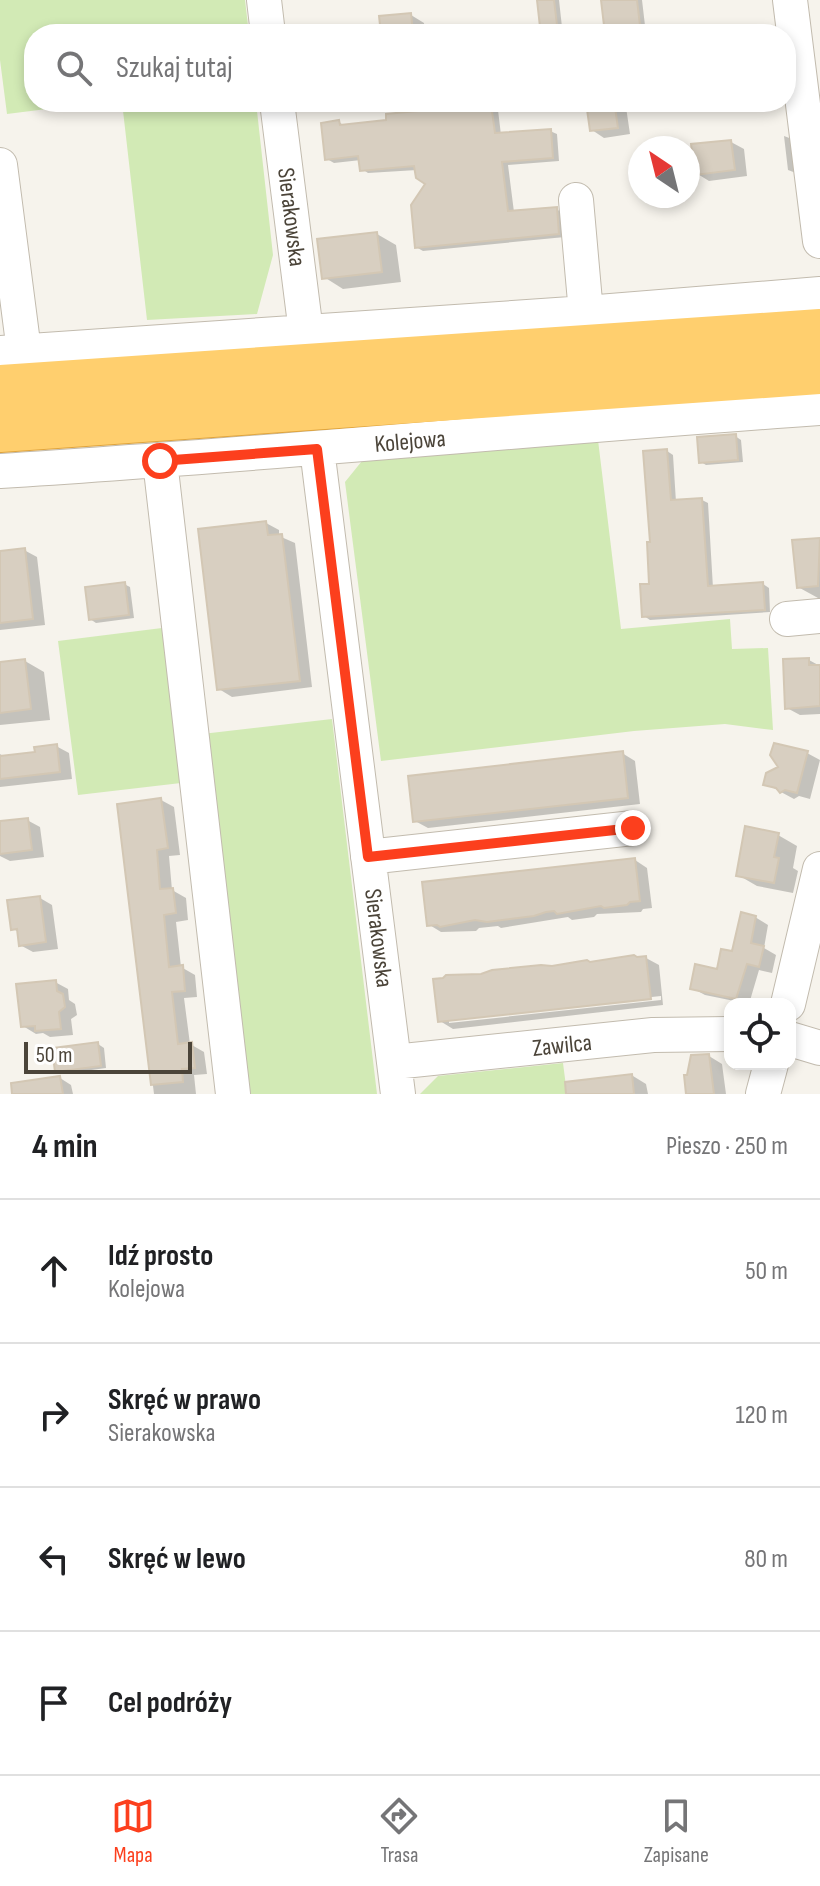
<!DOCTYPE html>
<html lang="pl">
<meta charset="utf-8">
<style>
body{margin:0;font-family:"Sofia Sans Condensed",sans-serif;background:#f2f2f2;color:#202124}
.controls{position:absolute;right:24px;bottom:24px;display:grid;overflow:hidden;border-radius:16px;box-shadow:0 4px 12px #0003}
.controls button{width:72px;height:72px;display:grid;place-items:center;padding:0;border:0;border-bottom:2px solid #e0e0e0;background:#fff;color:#202124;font:40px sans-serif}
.compass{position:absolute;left:628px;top:136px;width:72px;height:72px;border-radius:50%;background:#fff;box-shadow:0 4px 12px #0003;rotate:325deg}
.scale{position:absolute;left:24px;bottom:20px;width:168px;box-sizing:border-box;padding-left:8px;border:4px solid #4b4439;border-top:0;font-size:22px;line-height:28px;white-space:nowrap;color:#4b4439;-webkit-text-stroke:6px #fff;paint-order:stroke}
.stop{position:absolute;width:24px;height:24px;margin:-18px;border:6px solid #fc3f1d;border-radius:50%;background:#fff}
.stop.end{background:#fc3f1d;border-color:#fff;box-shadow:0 2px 8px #0008}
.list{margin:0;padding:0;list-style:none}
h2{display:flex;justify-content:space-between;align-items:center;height:104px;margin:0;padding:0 32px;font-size:34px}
h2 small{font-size:26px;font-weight:400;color:#757577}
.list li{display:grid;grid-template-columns:52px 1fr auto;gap:24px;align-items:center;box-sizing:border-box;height:144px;padding:0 32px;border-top:2px solid #e0e0e0}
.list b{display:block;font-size:30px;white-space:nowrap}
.list p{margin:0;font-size:26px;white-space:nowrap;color:#757577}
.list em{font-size:26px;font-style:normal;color:#757577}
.icon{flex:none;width:44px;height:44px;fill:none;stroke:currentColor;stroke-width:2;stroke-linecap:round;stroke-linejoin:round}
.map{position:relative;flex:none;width:820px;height:1094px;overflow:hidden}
.search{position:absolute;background:#fff;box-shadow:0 4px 12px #0003;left:24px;right:24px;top:24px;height:88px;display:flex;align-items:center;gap:20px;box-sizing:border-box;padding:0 28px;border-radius:32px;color:#757577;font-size:30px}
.sheet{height:680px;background:#fff}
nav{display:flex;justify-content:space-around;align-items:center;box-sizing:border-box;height:112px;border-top:2px solid #e0e0e0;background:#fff;font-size:22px;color:#757577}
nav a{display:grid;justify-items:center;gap:4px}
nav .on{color:#fc3f1d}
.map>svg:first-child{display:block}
.green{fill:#d2eab5}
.shadow{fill:#0003;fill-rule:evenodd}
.building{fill:#d8cfc1;stroke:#d3c7b4;stroke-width:2}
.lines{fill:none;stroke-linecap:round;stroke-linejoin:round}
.minor-casing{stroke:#c2bbae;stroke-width:36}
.highway-casing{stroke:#e0a43c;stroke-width:46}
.minor{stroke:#fff;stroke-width:34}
.highway{stroke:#ffcf6e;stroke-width:44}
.route{stroke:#fc3f1d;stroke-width:10}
.labels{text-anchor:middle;stroke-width:7;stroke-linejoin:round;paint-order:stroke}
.street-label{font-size:24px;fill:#4b4439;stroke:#fff}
</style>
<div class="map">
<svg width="820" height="1094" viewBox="0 0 820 1094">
<rect width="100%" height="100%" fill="#f6f3ec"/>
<path class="green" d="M0,0H245L249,34H34V102H102L7,114L0,60Z
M122,102H256L273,255L257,314L147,320Z
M598,440L621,629L730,619L732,649L768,648L773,730L725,724L634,731L381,761L345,482L366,456Z
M162,628L181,783L78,795L58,641Z
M332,719L377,1094H245L202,734Z
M563,1063L567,1094H420L438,1076Z"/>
<path class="shadow" d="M539,0H559L562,27L547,29L542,25Z
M603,0H642L646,34H607Z
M411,15L424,23L425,34H383Z
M596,102H617L626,107L630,134L604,138L592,130Z
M491,106L498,110L501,135L550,131L557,134L559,161L508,165L514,212L556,209L563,213L565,237L423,251L416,247L428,184L417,170L368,173L362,169L361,160L334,163L327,159L339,122L346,127Z
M784,136L792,139L796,173L788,170Z
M731,142L744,149L747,176L709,181L696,173Z
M377,234L396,245L401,282L343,289L324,277Z
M735,436L741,440L743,462L706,465L701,462Z
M667,451L673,455L676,502L702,500L708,503L713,588L763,584L769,588L770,612L650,620L644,616L651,585L652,544Z
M266,523L279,530V536L295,543L312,687L232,697L219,689Z
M820,540V598H818L798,587L795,542Z
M24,550L37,557L45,625L0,630V553Z
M124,584L130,587L134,618L96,623L90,619Z
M809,660L820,666V714L800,715L787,708Z
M25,661L44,672L50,720L0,725V664Z
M56,746L69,753L72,779L0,787V754L6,758L37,754Z
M622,753L635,761L640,804L428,828L415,821Z
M807,753L820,760L810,799L799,796L794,799L766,784Z
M161,800L174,807L180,855L169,856L172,890L186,898L188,920L176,922L181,967L195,975L197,997L184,998L190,1044L204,1052L207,1074L194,1075L196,1094H154L119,806Z
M27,820L40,827L44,857L10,861L0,856V823Z
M778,835L797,846L793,868L798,871L793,893L757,886L738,875Z
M635,860L647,868L652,908L643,909L641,912L597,914L594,917L572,920L568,917L501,928L498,926L479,928L476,931L441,932L428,924Z
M40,898L52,905L58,949L33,952L20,945L19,932L13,929Z
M755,917L768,925L764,948L776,955L772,973L759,970L749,1004L705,995L692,988L718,972L734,954Z
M646,958L659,965L663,1005L453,1029L440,1021L562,967ZM661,996V1000L449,1023V1019Z
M55,982L68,989L69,1000L75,1004L77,1015L71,1019L73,1035L50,1037L43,1033L36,1034L23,1026Z
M98,1044L104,1048L106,1068L62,1074L57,1070Z
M709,1056L722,1064L726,1094H688Z
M633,1076L646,1084L648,1094H590L588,1081Z
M60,1078L71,1085L73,1094H21Z"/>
<path class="building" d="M537,0H554L557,25L540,27Z
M601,0H637L641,34H605Z
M411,13L413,34H381L379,16Z
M586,102H609V107H615L618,128L590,131Z
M491,104L495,133L551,129L553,158L502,162L508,211L557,207L559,234L415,248L411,205L425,184L416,178L414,166L360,171L358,156L325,160L321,123L339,120L340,125L386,120V114Z
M731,140L735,170L695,175L691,144Z
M377,232L382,272L322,279L317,239Z
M736,434L738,460L699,463L697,437Z
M667,449L671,500L702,498L708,586L763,582L765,610L642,617L640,584H649L647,542H650L643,451Z
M266,521L268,535L282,534L300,681L217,690L198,529Z
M820,538L818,586L797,588L792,540Z
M25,548L33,619L0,623V551Z
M125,582L129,615L89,620L85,587Z
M809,658V665H820V706L785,709L783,659Z
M25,659L31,709L0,713V662Z
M774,743L808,751L797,793L785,790L780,793L776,788L763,785L766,773L778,767L770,755Z
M57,744L60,772L0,779V756L35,752L34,747Z
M623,751L628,798L413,822L408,776Z
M161,798L168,848L157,850L160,889L173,888L176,913L164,915L169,967L183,965L185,991L172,992L178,1044L192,1042L195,1068L182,1069L183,1082L151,1085L117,804Z
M28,818L32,850L0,854V821Z
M745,826L779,833L774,857L779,858L774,883L736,876Z
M635,858L640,901L630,902L627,905L604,908L601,906L557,914L554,911L546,912L534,916L487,922L475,920L440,927L437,925L427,926L422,882Z
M40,896L46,942L19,946L17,929L11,930L7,900Z
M741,912L756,916L751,943L764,946L759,967L747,964L736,999L690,989L695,964L717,969L721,949L732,951Z
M634,955L637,957L646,956L651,999L438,1022L433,979L443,978L446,975L481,974L492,970L541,965L552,966L587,960L590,962Z
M56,980L57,991L63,994L65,1007L59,1012L61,1029L35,1031V1026L21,1027L16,984Z
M98,1042L101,1066L55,1072L52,1048Z
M709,1054L714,1094H686L684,1075H687L691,1055Z
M632,1074L634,1094H566L565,1082Z
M60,1076L63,1094H12L11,1083Z"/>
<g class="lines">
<defs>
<path id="minor" d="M264,0L268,34
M790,0L820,241
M277,102L306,332
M0,165L24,351
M576,200L586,313
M0,353L586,313L820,294
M317,449L398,1094
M160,461L233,1094
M0,471C274,454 547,427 820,408
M787,619L820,616
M368,857L633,828
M788,1004L820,869
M790,1039L820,1048
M394,1062L653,1035L730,1034
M763,1094L771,1064"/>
<path id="highway" d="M0,387L820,331
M0,430L820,372"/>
</defs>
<use href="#minor" class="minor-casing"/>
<use href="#highway" class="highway-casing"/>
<use href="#minor" class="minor"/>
<use href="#highway" class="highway"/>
</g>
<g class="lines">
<path class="route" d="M160,461L317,449L368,857L633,828"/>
</g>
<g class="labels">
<g class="street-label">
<text transform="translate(292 217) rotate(83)" y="8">Sierakowska</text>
<text transform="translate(410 441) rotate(-5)" y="8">Kolejowa</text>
<text transform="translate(379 938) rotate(83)" y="8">Sierakowska</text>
<text transform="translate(562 1045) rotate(-6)" y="8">Zawilca</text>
</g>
</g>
</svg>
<div class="controls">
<button><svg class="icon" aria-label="locate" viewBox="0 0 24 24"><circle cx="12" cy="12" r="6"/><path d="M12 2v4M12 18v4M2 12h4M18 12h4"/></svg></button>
</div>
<svg class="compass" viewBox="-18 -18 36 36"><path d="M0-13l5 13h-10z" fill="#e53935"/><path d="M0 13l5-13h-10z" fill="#757577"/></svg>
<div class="scale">50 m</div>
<div class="stop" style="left:160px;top:461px"></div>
<div class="stop end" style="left:633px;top:828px"></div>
<div class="search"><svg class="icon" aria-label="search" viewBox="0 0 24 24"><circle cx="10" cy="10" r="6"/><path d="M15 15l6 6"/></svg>Szukaj tutaj</div>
</div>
<section class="sheet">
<h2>4 min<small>Pieszo · 250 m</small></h2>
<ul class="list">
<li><svg class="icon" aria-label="ahead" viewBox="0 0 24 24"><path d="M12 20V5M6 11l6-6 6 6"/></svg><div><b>Idź prosto</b><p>Kolejowa</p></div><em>50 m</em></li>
<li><svg class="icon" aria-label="right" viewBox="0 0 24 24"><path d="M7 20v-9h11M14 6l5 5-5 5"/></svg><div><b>Skręć w prawo</b><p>Sierakowska</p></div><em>120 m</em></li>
<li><svg class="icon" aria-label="left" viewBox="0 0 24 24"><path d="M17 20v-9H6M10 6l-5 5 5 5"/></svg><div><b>Skręć w lewo</b></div><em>80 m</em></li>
<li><svg class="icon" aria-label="arrive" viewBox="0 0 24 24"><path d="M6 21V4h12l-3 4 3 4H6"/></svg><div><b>Cel podróży</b></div></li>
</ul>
</section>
<nav>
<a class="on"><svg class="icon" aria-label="map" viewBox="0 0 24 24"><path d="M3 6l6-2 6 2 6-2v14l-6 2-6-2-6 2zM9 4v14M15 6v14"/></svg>Mapa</a>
<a><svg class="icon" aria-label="directions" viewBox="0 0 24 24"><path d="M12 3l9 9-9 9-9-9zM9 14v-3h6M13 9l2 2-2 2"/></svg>Trasa</a>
<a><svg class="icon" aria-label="saved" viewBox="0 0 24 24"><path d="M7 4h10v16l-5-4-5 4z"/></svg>Zapisane</a>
</nav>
